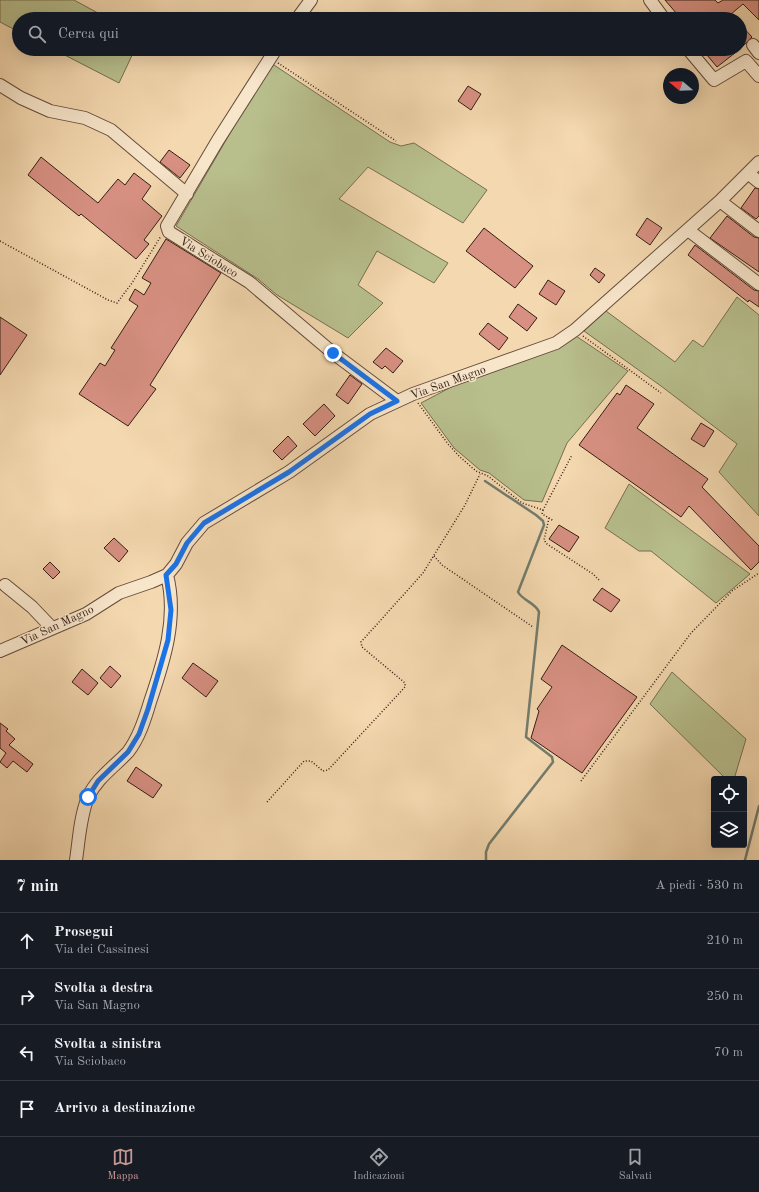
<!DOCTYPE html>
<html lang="it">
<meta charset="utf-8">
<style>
body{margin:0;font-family:"Old Standard TT",serif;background:#242831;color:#f1f3f6}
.controls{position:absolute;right:12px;bottom:12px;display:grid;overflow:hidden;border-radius:4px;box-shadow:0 4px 16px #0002}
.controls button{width:36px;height:36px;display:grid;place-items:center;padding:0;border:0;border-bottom:1px solid #363941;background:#171b24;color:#f1f3f6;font:20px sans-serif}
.compass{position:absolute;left:663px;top:68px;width:36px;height:36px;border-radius:50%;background:#171b24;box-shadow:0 4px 16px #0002;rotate:289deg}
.stop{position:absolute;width:12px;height:12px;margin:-9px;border:3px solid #1a73e8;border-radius:50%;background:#fff}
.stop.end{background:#1a73e8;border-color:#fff;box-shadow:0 1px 4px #0008}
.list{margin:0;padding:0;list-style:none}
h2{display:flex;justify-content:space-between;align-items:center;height:52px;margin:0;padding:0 16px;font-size:17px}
h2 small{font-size:13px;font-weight:400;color:#9ea1a6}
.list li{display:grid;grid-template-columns:26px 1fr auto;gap:12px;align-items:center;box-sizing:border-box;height:56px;padding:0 16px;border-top:1px solid #363941}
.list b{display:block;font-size:15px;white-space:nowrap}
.list p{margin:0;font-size:13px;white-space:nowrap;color:#9ea1a6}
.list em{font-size:13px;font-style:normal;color:#9ea1a6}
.icon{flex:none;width:22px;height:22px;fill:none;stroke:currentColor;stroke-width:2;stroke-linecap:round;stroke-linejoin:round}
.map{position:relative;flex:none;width:759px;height:860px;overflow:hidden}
.search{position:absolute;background:#171b24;box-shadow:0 4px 16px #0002;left:12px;right:12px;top:12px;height:44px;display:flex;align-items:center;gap:10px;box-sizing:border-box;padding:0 14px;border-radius:22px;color:#9ea1a6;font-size:15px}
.sheet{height:276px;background:#171b24}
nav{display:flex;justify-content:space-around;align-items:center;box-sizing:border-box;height:56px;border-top:1px solid #363941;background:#171b24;font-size:11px;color:#9ea1a6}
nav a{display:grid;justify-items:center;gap:2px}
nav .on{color:#c59692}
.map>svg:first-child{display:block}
.green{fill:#b8bf8d;stroke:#766e51}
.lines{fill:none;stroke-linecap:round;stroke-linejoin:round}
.stream{stroke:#737c6d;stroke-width:2.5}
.building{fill:#d79082;stroke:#351e15}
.minor-casing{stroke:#654c3c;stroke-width:14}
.path{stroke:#351e15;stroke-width:1.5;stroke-dasharray:1 2;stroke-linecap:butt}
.minor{stroke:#f8e6cb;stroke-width:12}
.route{stroke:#1a73e8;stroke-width:5}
.labels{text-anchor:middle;stroke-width:3;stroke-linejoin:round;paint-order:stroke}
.street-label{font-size:12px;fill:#351e15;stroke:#f8e6cb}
</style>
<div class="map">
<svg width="759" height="860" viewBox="0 0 759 860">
<rect width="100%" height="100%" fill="#f4d8af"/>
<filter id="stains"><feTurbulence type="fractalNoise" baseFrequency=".005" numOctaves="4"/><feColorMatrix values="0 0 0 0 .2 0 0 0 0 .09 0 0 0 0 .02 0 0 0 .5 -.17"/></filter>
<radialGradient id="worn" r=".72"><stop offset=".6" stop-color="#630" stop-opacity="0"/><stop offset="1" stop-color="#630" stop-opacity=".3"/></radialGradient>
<path class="green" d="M0,0H74L109,19H19V32L0,22Z
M53,49H135L119,83Z
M271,63L390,142L401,146L414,143L487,190L463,223L368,167L339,199L448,263L434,283L377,251L358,285L383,303L348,338L277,295L258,279L176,226Z
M737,297L759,315V516L719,472L737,444L661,386L584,331L606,311L675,362L693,340L703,347Z
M576,336L628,371L567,443L542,502L524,500L489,473L480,470L454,448L421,403L455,385Z
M629,484L750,574L716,603L651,551H639L605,528Z
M672,672L746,739L735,776L732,779H726L650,704Z"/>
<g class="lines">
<path class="stream" d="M485,481L536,515L543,521L544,525L518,592C523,601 536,603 539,612L526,737L552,757L553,762L489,844L486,852V860
M745,860L759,806"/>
</g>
<path class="building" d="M665,0H715L718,3L723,0H759V20L743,4L731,14L735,19H671L677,14Z
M740,24L752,37L740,49Z
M702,49H740L717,67Z
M468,86L481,94L471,110L458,101Z
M169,150L190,165L180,178L160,162Z
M41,157L98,203L118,179L125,185L134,173L151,186L142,199L162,216L144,240L149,244L136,259L81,214L79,216L28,175Z
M755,188L759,189V216L756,219L741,208Z
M727,216L754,237L759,238V272L710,238Z
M647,218L662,228L650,245L636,235Z
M484,228L533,266L515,288L466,251Z
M166,239L221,273L150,385L156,389L128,426L79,394L100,363L105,366L115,350L111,348L138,306L129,300L135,289L144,295L151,283L142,278Z
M695,245L754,290L759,291V307L749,300L748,302L688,255Z
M595,268L605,275L599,283L590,275Z
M548,280L565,291L556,305L539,294Z
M518,304L537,318L527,331L509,317Z
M0,317L27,335L0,375Z
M488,323L508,338L499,350L479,334Z
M386,348L403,361L393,373L385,366L382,369L373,362Z
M350,375L362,384L348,404L336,395Z
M626,385L654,404L637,428L708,479L702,487L759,546V562L751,570L689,506L681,517L579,445L617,393L620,395Z
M324,404L335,416L315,436L303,424Z
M701,423L714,431L704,447L691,439Z
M288,436L297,446L282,460L273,451Z
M559,525L579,537L569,552L549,539Z
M114,538L128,551L119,562L104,548Z
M50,562L60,572L53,579L43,569Z
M602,588L620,600L611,612L593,600Z
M562,645L637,697L582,773L531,738L539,711L537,709L552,687L541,679Z
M193,663L218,681L206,697L182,678Z
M110,666L121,676L111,688L100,678Z
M82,669L98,683L88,695L72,682Z
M0,723L8,729L6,731L15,739L9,745L33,764L27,772L13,761L7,768L0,762L6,753L0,748Z
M136,767L162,785L153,798L127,781Z"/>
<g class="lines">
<defs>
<path id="minor" d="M650,0L664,19
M297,19L311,0
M753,45L759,53
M276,49L218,140L167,226L169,232L249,282L333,353L397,401
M688,49L714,80L746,61L759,76
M0,85L21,98L50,111L85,118L111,130L187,194
M749,174L759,182
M720,201L759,231
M688,230L759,284
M5,585L32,607L52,628
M0,651L86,614L119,593L151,582L167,575L176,564L187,543L204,523L289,472L370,414L413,394L556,343L575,330L720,201L759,162
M76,860C79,840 80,817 88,797C97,778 114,767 128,752C139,738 145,719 150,702C164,661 178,618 167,575"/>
</defs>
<use href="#minor" class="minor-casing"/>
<path class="path" d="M278,63L396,141
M0,241L108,300L117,303L132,283L161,236
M583,336L661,393
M418,403L448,444L460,457L476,471L488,476L522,503L543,510L572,455
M543,510L542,514L554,521
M549,518L544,540L547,544L593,574L599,580
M434,556L442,565L533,627
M581,781L691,633L732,591L759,573
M267,802L304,761H311L323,771L328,770L405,687V683L362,647L361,642L423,573L465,505L480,474"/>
<use href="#minor" class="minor"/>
</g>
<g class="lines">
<path class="route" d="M88,797L98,781L128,752L139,734L148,709L168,640L171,610L166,575L176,564L187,543L204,523L289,472L370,414L397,401L333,353"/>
</g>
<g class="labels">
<g class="street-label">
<text transform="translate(209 257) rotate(32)" y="4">Via Sciobaco</text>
<text transform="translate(448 382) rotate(-20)" y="4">Via San Magno</text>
<text transform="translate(57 625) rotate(-25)" y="4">Via San Magno</text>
</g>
</g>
<rect width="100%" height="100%" filter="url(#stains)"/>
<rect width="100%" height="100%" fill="url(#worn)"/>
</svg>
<div class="controls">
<button><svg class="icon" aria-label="locate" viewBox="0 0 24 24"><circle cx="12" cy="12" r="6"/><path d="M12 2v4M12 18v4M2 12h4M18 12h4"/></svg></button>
<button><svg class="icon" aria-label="layers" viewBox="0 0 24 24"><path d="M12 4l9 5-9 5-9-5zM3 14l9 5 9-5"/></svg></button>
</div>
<svg class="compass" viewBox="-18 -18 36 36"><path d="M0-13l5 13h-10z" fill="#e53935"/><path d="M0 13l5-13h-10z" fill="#9ea1a6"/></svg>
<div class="stop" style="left:88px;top:797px"></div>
<div class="stop end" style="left:333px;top:353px"></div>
<div class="search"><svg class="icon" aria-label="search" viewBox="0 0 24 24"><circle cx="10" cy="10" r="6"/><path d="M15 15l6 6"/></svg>Cerca qui</div>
</div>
<section class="sheet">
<h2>7 min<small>A piedi · 530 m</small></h2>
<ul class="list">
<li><svg class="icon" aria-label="ahead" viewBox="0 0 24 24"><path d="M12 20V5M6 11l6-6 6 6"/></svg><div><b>Prosegui</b><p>Via dei Cassinesi</p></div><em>210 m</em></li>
<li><svg class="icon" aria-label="right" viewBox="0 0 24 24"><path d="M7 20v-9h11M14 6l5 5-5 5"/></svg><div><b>Svolta a destra</b><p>Via San Magno</p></div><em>250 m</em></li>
<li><svg class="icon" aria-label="left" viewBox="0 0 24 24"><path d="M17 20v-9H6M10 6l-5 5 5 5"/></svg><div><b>Svolta a sinistra</b><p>Via Sciobaco</p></div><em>70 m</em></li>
<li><svg class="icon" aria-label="arrive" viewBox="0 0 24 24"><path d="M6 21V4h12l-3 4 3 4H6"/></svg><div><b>Arrivo a destinazione</b></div></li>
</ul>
</section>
<nav>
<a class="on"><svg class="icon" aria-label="map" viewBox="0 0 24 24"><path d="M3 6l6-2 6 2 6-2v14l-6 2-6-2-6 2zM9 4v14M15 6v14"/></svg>Mappa</a>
<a><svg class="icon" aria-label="directions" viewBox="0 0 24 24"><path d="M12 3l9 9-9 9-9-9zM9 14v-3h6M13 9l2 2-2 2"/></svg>Indicazioni</a>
<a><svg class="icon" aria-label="saved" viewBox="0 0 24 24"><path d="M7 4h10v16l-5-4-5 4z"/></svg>Salvati</a>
</nav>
